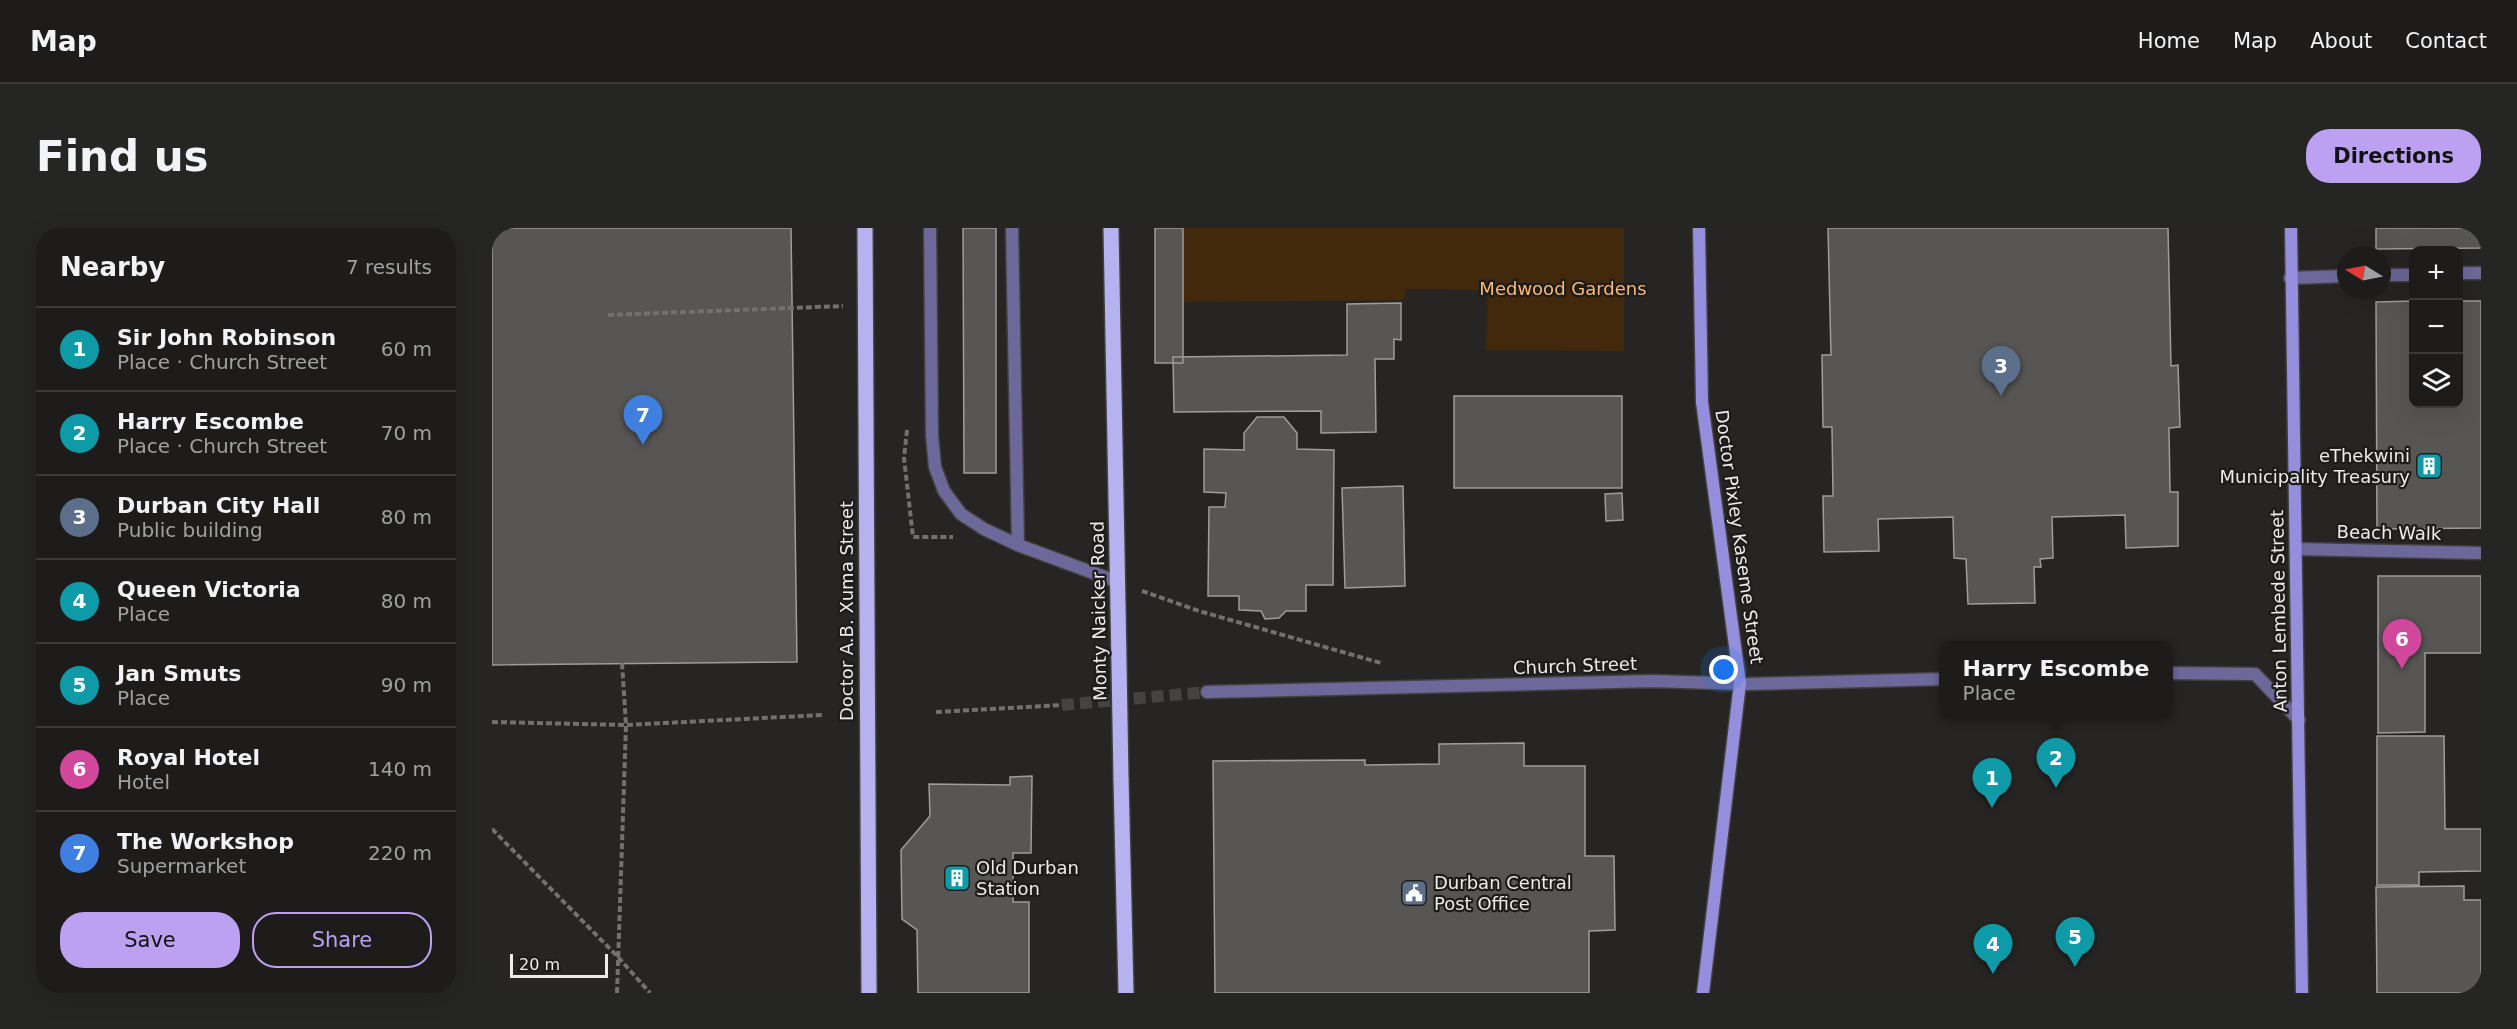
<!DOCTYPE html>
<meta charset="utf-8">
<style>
body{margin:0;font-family:"DejaVu Sans",sans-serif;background:#252523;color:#f1f3f6}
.controls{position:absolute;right:18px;top:18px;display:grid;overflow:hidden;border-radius:12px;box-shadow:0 6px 24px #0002}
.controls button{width:54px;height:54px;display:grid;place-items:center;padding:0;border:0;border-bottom:2px solid #3b3a39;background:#1d1c1a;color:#f1f3f6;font:30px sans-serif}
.compass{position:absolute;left:1845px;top:18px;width:54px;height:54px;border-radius:50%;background:#1d1c1a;box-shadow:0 6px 24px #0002;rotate:280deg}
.scale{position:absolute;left:18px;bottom:15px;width:98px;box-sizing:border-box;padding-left:6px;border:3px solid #eeeceb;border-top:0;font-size:16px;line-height:21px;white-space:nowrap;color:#eeeceb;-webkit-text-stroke:4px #1d1c1a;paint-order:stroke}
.you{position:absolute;left:1232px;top:442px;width:21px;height:21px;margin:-15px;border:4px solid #fff;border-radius:50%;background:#1a73e8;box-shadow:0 0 0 9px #1a73e833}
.badge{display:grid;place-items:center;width:39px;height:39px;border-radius:50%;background:#bca0f2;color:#fff;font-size:20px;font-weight:700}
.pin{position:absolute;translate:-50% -50px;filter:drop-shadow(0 2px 3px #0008)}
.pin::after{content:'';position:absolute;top:32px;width:21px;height:18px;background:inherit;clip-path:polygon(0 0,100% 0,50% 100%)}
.popup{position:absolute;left:1447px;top:413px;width:234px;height:78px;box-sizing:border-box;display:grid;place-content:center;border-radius:12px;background:#1d1c1a;filter:drop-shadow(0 2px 4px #0005);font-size:20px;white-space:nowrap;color:#a0a1a2}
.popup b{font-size:22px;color:#f1f3f6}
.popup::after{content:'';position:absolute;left:50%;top:100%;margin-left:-12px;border:12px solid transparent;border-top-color:#1d1c1a}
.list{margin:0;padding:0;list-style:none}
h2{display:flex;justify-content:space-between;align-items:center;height:78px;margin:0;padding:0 24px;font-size:26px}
h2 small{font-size:20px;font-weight:400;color:#a0a1a2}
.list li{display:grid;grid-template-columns:39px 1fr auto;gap:18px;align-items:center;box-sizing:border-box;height:84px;padding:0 24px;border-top:2px solid #3b3a39}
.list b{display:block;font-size:22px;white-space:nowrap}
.list p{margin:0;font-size:20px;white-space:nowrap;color:#a0a1a2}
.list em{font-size:20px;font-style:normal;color:#a0a1a2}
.actions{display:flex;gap:12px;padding:18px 24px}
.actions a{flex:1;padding:14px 0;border:2px solid #bca0f2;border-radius:24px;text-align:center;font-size:21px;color:#bca0f2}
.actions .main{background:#bca0f2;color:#111}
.icon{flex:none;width:33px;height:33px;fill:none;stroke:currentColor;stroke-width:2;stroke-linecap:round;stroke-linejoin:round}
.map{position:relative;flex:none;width:1989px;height:765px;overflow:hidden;border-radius:24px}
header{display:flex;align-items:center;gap:36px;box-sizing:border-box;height:84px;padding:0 30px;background:#1d1c1a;border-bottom:2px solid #3b3a39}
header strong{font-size:28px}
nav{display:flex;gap:33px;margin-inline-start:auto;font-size:21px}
.intro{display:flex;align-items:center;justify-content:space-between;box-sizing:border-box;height:144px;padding:0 36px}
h1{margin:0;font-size:42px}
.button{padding:15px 27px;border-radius:24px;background:#bca0f2;color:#111;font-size:21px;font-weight:700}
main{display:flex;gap:36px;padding:0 36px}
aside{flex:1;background:#1d1c1a;border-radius:24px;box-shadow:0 6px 24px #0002}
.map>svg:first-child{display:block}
.green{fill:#43290c}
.building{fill:#585654;stroke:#9f9c9a;stroke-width:1.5}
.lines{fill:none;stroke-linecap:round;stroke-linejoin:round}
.pedestrian-tunnel{stroke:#454341;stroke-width:12;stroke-dasharray:12 6;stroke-linecap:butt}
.service-casing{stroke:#43413f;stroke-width:15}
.pedestrian-casing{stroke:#43413f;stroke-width:15}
.minor-casing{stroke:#43413f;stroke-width:15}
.secondary-casing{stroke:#43413f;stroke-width:15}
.primary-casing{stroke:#43413f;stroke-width:18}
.path{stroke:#73716f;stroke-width:4;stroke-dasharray:6 3;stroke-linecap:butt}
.service{stroke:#6c699a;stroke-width:12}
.pedestrian{stroke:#6c699a;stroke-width:12}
.minor{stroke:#6c699a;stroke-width:12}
.secondary{stroke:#958edd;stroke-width:12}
.primary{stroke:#b6b2ef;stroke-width:15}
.primary-bridge-casing{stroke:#43413f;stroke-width:18;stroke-linecap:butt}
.primary-bridge{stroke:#b6b2ef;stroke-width:15}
.labels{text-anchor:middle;stroke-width:4.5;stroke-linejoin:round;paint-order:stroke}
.park-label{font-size:18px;fill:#fcb97a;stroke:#1d1c1a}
.poi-label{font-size:18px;fill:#eeeceb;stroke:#1d1c1a;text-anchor:start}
.street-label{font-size:18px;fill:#eeeceb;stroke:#1d1c1a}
</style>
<header>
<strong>Map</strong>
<nav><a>Home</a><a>Map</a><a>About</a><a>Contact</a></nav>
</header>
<div class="intro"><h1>Find us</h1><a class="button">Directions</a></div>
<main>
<aside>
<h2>Nearby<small>7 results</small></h2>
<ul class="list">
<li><span class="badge" style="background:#0f9aa8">1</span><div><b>Sir John Robinson</b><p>Place · Church Street</p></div><em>60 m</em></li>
<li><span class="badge" style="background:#0f9aa8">2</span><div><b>Harry Escombe</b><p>Place · Church Street</p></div><em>70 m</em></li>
<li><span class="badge" style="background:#5c6f8a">3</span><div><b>Durban City Hall</b><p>Public building</p></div><em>80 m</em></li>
<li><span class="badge" style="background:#0f9aa8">4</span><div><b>Queen Victoria</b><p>Place</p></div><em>80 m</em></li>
<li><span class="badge" style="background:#0f9aa8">5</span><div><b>Jan Smuts</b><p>Place</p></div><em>90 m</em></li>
<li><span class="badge" style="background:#d1479c">6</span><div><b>Royal Hotel</b><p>Hotel</p></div><em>140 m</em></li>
<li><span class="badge" style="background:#3f7fe0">7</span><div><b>The Workshop</b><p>Supermarket</p></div><em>220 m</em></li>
</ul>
<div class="actions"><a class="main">Save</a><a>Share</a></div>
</aside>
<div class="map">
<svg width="1989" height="765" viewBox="0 0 1989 765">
<rect width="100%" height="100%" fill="#272523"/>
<path class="green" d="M692,0H1132V123L994,122L996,62L915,61L911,72L692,74Z"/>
<path class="building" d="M0,0H299L305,434L0,437Z
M471,0H504V245H472Z
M663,0H691V135H663Z
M1336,0H1676L1679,138L1686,137L1688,199L1677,200L1678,264H1686V318L1634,320L1633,287L1560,289L1561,330L1548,331L1549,339H1542L1543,375L1476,376L1474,331L1462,330L1461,289L1386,291L1387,323L1332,324L1331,268H1341L1340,199H1331L1330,127H1339Z
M1884,0H1989V20L1884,21Z
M1922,73V176H1966V73H1989V300L1885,301L1884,74Z
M909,75V112L902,111V131H883L884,204L829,205V183L682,184L681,129L855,127V76Z
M962,168H1130V260H962Z
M765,189H792L805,205V221L842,222L841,357H814V383H794L787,390L773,391L769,383L747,382V368H716L717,279H733L734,265L712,264V221L752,222V205Z
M911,258L913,358L853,360L850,260Z
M1130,265L1131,292L1114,293L1113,266Z
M1886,348H1989V425H1933V504L1886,505Z
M1885,508H1952L1953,601H1989V643L1927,644V657H1885Z
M1032,515V538H1093V628H1122L1123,702L1097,703V765H723L721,533L873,532V537L947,536V516Z
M540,548L539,625H521V674H537V765H426L425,702L410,691L409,622L438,588L437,556L518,557V549Z
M1972,658V672H1989V765H1885L1884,659Z"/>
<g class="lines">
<path class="pedestrian-tunnel" d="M570,477L715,464"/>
<defs>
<path id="service" d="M438,0L440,207L443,239L452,263L469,286L492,301L526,317L626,354
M520,0L526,317"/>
<path id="pedestrian" d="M1676,445L1763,446L1807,492
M715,464L1161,453L1254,456L1452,451"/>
<path id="minor" d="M1966,45H1989
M1890,47H1922
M1798,50L1854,48
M1804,321L1989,325"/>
<path id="secondary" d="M1207,0L1210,174L1248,455L1211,765
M1799,0L1810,765"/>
<path id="primary" d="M373,0L377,765
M619,0L626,379
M629,550L634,765"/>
</defs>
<use href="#service" class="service-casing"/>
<use href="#pedestrian" class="pedestrian-casing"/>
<use href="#minor" class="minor-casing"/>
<use href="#secondary" class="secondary-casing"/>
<use href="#primary" class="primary-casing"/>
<path class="path" d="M116,87L351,78
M415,202L412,230L421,309H461
M650,363L707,383L889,435
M444,484L570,477
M0,494L134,497L330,487
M0,601L126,729L158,765
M125,765L134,497L130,435"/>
<use href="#service" class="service"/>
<use href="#pedestrian" class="pedestrian"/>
<use href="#minor" class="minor"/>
<use href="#secondary" class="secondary"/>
<use href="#primary" class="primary"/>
<defs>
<path id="primary-bridge" d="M626,379L629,550"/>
</defs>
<use href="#primary-bridge" class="primary-bridge-casing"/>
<use href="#primary-bridge" class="primary-bridge"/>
</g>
<defs>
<symbol id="building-square" viewBox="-11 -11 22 22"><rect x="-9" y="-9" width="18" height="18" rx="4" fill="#0f9aa8" stroke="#1d1c1a"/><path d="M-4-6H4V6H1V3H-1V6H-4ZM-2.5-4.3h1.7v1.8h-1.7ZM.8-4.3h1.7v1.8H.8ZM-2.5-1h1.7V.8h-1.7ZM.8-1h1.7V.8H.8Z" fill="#fff"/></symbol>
<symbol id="civic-square" viewBox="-11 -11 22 22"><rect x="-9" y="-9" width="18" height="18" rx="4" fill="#5c6f8a" stroke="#1d1c1a"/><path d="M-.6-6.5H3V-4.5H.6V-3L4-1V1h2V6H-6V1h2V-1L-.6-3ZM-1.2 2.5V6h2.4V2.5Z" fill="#fff"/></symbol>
</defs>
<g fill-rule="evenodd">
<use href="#building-square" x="1922" y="223" width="30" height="30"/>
<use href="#building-square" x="450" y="635" width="30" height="30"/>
<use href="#civic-square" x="907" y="650" width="30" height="30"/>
</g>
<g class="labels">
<g class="park-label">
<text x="1071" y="67">Medwood Gardens</text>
</g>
<g class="poi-label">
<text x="1918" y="234" text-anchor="end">eThekwini<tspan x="1918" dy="21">Municipality Treasury</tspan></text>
<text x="484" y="646">Old Durban<tspan x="484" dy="21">Station</tspan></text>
<text x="942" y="661">Durban Central<tspan x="942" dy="21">Post Office</tspan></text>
</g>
<g class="street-label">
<text transform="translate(1897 305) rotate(1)" y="6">Beach Walk</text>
<text transform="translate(1247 309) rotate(82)" y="6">Doctor Pixley Kaseme Street</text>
<text transform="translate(355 383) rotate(-90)" y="6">Doctor A.B. Xuma Street</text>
<text transform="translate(607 383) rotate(-91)" y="6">Monty Naicker Road</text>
<text transform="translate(1787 383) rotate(-91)" y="6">Anton Lembede Street</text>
<text transform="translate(1083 438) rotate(-2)" y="6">Church Street</text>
</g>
</g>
</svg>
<div class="controls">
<button>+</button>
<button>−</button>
<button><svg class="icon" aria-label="layers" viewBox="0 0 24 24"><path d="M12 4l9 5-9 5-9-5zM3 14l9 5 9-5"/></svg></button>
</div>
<svg class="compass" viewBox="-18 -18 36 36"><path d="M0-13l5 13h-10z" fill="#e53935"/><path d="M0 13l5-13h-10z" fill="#a0a1a2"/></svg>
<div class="scale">20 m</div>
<div class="you"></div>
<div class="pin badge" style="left:1500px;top:580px;background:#0f9aa8">1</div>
<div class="pin badge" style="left:1564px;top:560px;background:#0f9aa8">2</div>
<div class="popup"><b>Harry Escombe</b>Place</div>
<div class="pin badge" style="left:1509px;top:168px;background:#5c6f8a">3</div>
<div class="pin badge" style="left:1501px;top:746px;background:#0f9aa8">4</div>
<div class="pin badge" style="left:1583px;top:739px;background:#0f9aa8">5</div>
<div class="pin badge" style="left:1910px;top:441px;background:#d1479c">6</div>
<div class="pin badge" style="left:151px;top:217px;background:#3f7fe0">7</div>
</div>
</main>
